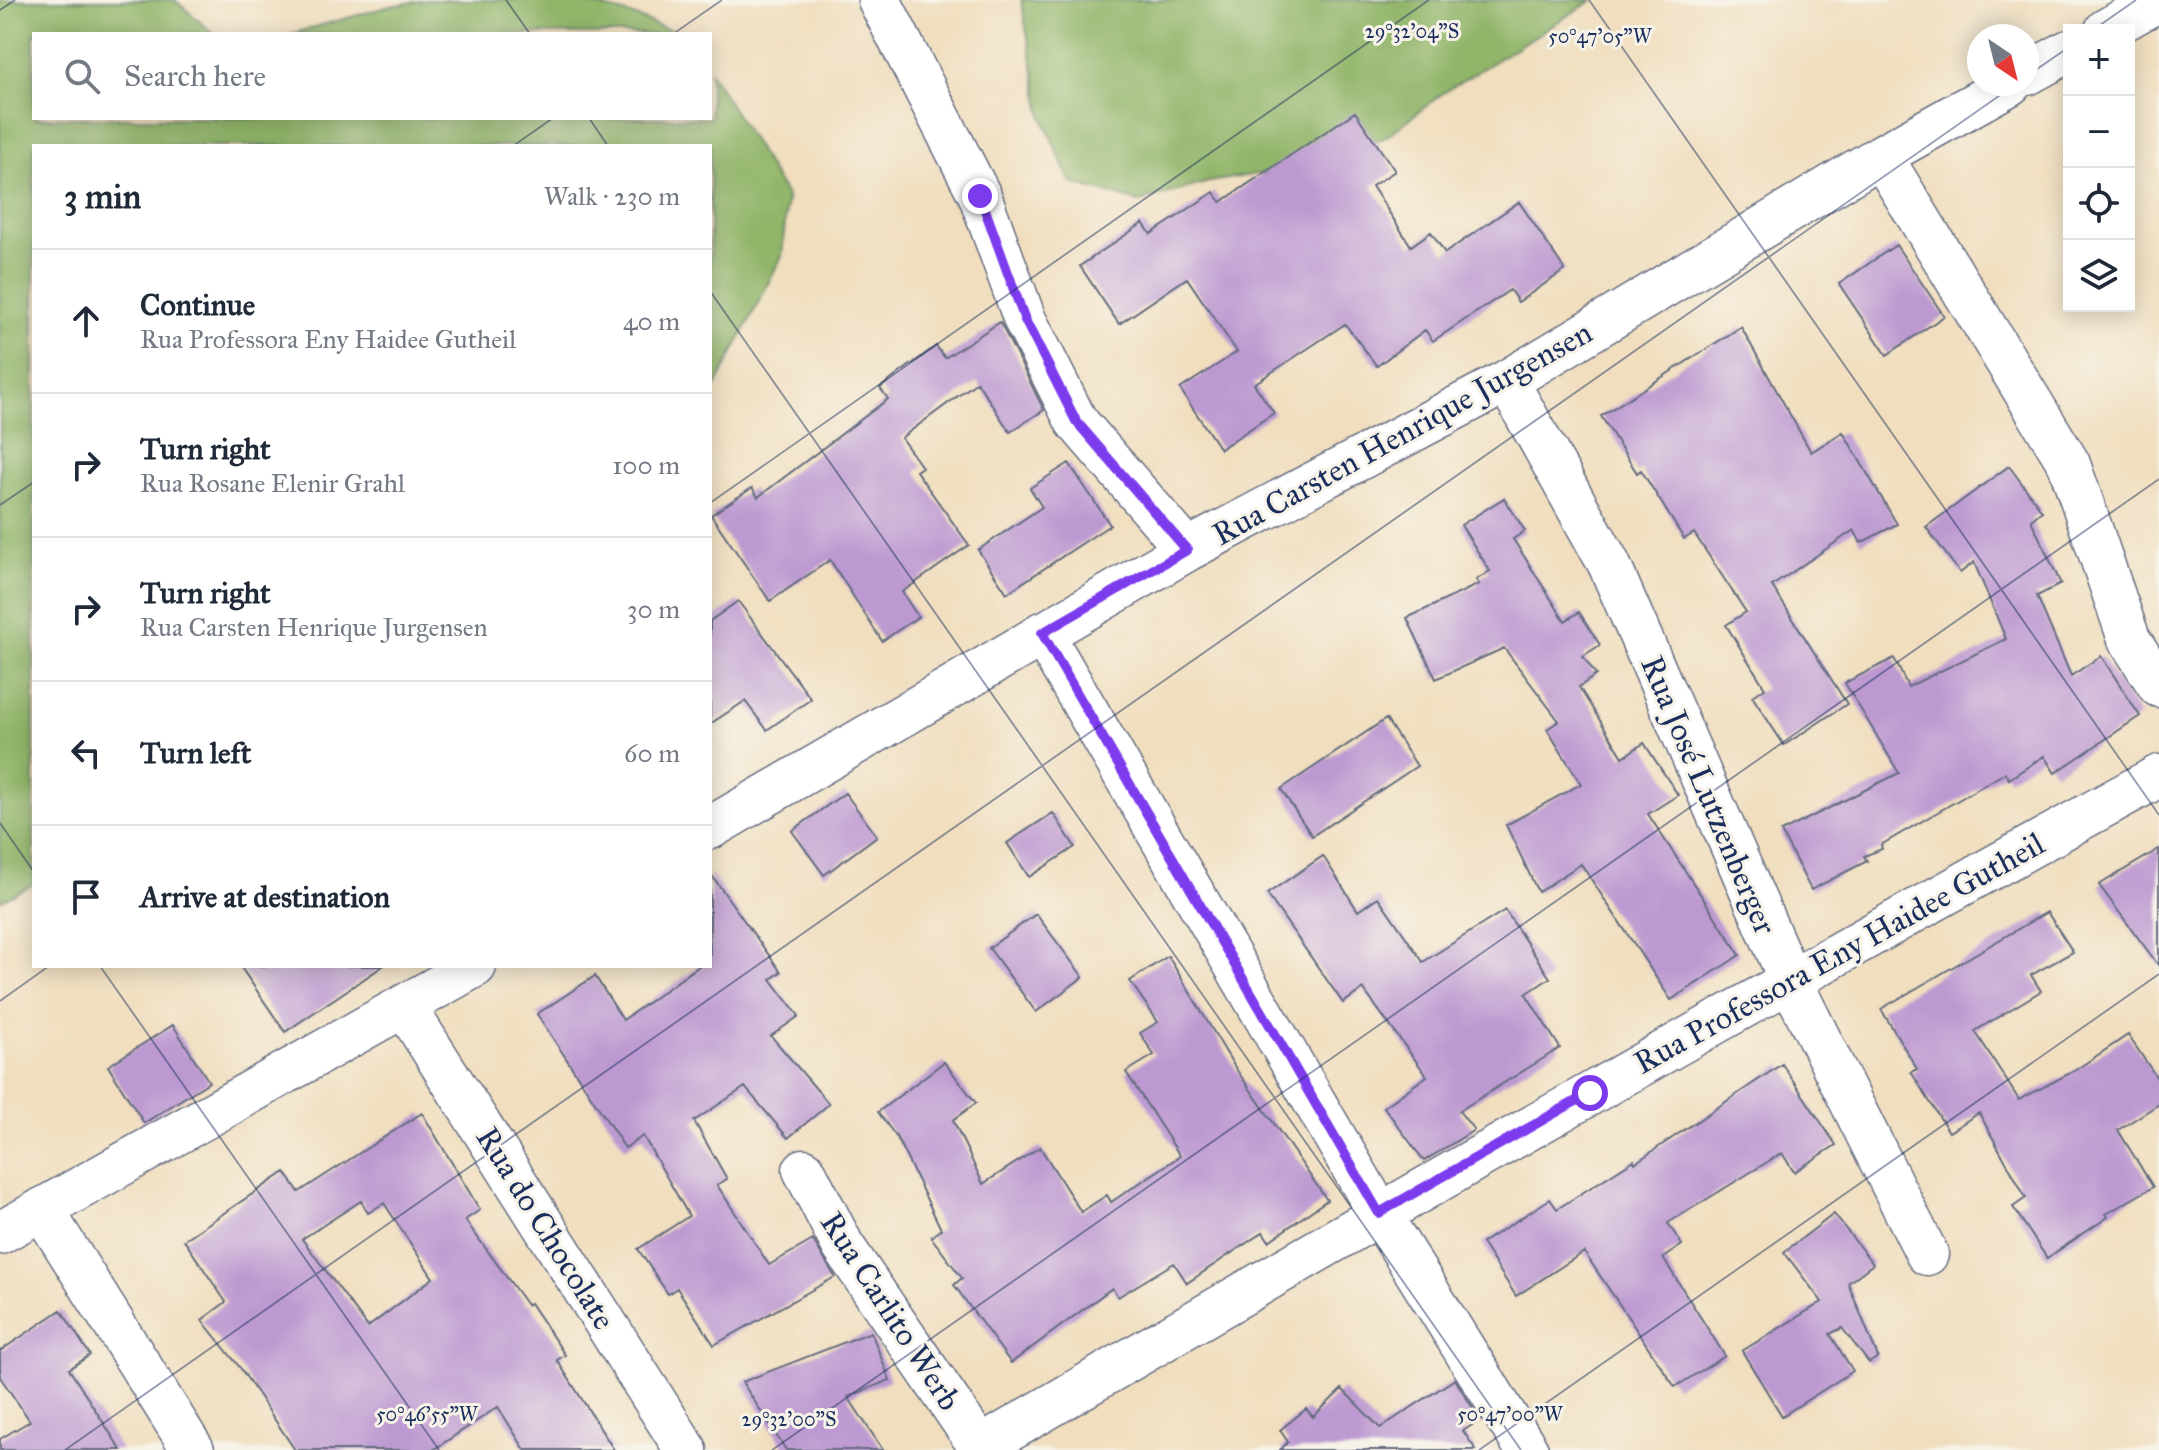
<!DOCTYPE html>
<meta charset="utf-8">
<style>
body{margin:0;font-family:"IM FELL Great Primer",serif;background:#f6f6f7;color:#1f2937}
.controls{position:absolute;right:24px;top:24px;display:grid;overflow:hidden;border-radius:0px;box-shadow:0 4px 20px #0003}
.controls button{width:72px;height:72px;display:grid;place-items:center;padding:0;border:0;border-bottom:2px solid #e0e1e3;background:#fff;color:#1f2937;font:40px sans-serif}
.compass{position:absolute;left:1967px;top:24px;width:72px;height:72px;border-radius:50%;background:#fff;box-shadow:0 4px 20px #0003;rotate:145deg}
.stop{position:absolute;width:24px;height:24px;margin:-18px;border:6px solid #7c3aed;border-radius:50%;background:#fff}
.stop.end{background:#7c3aed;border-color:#fff;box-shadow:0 2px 8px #0008}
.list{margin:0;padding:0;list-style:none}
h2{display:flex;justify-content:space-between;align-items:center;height:104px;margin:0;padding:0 32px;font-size:34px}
h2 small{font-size:26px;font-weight:400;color:#747a83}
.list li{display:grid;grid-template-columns:52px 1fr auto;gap:24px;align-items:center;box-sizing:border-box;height:144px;padding:0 32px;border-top:2px solid #e0e1e3}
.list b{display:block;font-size:30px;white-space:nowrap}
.list p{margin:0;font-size:26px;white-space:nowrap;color:#747a83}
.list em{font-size:26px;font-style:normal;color:#747a83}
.icon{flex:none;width:44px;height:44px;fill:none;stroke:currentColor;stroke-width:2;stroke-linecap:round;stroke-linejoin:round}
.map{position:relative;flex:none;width:2159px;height:1450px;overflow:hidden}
.search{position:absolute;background:#fff;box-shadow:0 4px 20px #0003;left:32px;top:32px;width:680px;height:88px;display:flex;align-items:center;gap:20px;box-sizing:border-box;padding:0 28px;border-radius:0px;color:#747a83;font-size:30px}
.panel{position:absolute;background:#fff;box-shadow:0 4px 20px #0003;left:32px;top:144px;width:680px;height:824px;border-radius:0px}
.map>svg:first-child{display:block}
.forest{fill:#91b569;stroke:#567264;stroke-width:2}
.building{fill:#bc99d1;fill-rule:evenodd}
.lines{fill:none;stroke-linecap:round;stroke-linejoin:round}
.street-casing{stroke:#666c80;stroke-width:45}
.street{stroke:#fff;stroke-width:42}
.route{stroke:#7c3aed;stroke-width:10}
.ticks{fill:none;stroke:#1b2f5e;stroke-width:2;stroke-opacity:0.45}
.labels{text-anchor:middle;stroke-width:6;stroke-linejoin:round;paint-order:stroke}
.street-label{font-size:32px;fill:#1b2f5e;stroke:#f7f3e8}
.ticks-label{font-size:20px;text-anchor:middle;fill:#1b2f5e;stroke:#f7f3e8;stroke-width:6;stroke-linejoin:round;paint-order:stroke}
</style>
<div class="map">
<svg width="2159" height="1450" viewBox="0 0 2159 1450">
<rect width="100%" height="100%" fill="#f7f3e8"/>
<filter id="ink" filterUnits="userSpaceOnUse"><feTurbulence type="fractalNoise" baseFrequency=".0125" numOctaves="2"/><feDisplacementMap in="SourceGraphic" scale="16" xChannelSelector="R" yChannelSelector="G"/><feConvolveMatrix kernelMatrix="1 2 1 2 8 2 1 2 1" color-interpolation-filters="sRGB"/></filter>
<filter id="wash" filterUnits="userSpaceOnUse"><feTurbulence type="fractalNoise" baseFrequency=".006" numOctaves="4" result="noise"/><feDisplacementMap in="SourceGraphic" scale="32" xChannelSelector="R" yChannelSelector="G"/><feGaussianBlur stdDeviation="1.8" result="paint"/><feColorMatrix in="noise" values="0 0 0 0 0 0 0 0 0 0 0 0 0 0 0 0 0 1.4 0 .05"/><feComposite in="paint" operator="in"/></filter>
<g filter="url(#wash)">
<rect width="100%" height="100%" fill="#f0debe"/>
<path class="forest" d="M0,0H175L214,34H34V118H710V72L787,197L782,256L710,398V146H34V884L0,901Z
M427,0H573L628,14L680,34H290L390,6Z
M1021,0H1593L1443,93L1386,137L1325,163L1209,182L1139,202L1071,183L1043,119Z"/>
<g id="blocks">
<path class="building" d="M1355,112L1395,171L1372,186L1411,246L1431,232L1445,253L1519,202L1565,270L1518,302L1510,290L1433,341L1425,330L1377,366L1345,324L1254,384L1274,413L1220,449L1180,389L1237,352L1187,278L1119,324L1080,266L1143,223L1151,234L1214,192L1221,202Z
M1896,245L1944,316L1887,355L1839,284Z
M1000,322L1044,410L1010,432L977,382L901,438L922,467L916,471L969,545L902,592L918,617L882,641L830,560L770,601L711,515L752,488L758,497L888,399L880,388L936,346L945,358Z
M1741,327L1811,452L1843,432L1897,524L1861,543L1854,530L1772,586L1847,704L1784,745L1752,696L1765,688L1726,625L1746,612L1694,533L1684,539L1641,470L1637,473L1601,416Z
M1069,463L1110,525L1007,593L978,550L1042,507L1030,488Z
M2009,466L2042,511L2031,520L2061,584L2037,596L2071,676L2101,656L2140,716L2055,773L2044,756L2009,779L2005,773L1881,845L1882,849L1864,856L1867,861L1811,890L1781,832L1899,773L1845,683L1894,658L1908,687L2006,639L1974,562L1960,573L1926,527Z
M1504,498L1525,531L1513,539L1565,621L1579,612L1600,645L1583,656L1596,675L1579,687L1623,757L1644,743L1678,795L1648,814L1740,955L1671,1000L1581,864L1538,892L1506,825L1581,784L1547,729L1559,721L1504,648L1436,679L1407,618L1479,584L1476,580L1490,571L1461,525Z
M738,601L811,699L767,730L745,701L710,724V621Z
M1386,719L1417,766L1312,836L1281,789Z
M845,793L877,836L824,875L792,831Z
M1053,813L1075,847L1029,877L1007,843Z
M2159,849V966L2099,885Z
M1323,856L1358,911L1378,897L1423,962L1505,910L1550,978L1526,994L1560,1048L1459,1111L1474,1130L1424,1161L1384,1107L1427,1076L1363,989L1343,1003L1267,894Z
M710,873L781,972L771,979L799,1016L771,1036L829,1104L788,1138L745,1087L694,1121L727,1179L717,1185L769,1265L813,1240L835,1277L714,1345L677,1288L668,1294L638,1249L689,1216L643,1136L625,1148L537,1014L595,976L623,1020L699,966H710Z
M2047,912L2073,952L2031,975L2041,991L1975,1031L2019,1100L2074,1071L2128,1035L2159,1081V1104L2118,1130L2153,1187L2106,1214L2108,1217L2047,1258L2013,1207L2026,1198L1979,1113L1949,1132L1911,1072L1917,1069L1881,1009Z
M1036,914L1083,977L1036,1012L989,948Z
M1168,956L1236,1069L1327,1200L1269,1241L1263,1232L1187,1283L1174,1263L1118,1297L1112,1288L1011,1363L954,1285L962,1278L931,1237L941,1229L897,1138L878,1112L944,1062L976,1103L953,1120L983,1184L1040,1147L1081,1212L1107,1195L1111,1202L1180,1156L1126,1072L1154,1055L1140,1033L1158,1022L1130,981Z
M240,966H383L285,1032Z
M173,1025L209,1082L144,1123L108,1066Z
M1782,1064L1836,1145L1794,1172L1782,1153L1668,1223L1682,1245L1663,1258L1725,1356L1675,1387L1584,1252L1516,1296L1482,1243L1550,1199L1557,1209L1634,1160L1635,1163Z
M422,1113L480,1210L465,1220L527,1305L530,1303L565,1355L557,1360L614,1450H525L498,1407L433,1450H295L241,1369L202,1320L226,1302L184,1240L285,1172L299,1192ZM361,1201L368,1213L384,1203L433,1278L368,1327L302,1239Z
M1834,1214L1873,1264L1848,1283L1878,1357L1869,1363L1842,1328L1830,1334L1853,1371L1782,1416L1742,1351L1822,1302L1784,1252Z
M61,1310L90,1355L69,1369L121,1450H0V1439L30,1421L0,1377V1351Z
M871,1332L890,1380L848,1397L883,1450H786L742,1382Z
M1455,1379L1480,1420L1463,1431L1476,1450H1280L1288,1442L1280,1430L1306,1409L1313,1417L1342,1389L1380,1428Z"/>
</g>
</g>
<g filter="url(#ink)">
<use href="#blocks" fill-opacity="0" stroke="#666c80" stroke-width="2"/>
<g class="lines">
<defs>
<path id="street" d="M879,0L980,196L1025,320L1076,421L1187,550
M2106,30L2159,0
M2027,74L2069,51
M1881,156L2069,464L2129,639L2159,686
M1507,381L1609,564L1789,978L1927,1254
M1042,633L1379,1213L1527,1450
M710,828L1187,550L1507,381L1881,156L2010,84
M405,1007L686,1450
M804,1170L843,1246L982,1450
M42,1209L193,1450
M0,1233L475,966
M981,1447C1370,1218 1762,993 2159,776"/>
</defs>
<use href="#street" class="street-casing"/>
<use href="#street" class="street"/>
</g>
</g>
<g class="lines" filter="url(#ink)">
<path class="route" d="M980,196L1025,320L1076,421L1187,550L1042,633L1379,1213L1590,1093"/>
</g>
<path class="ticks" d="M506,0L530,34M1589,0L2159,815M0,10L15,0M2093,30L2136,0M673,34L722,0M2027,76L2069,47M589,118L608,146M513,146L553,118M710,291L1521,1450M710,503L1429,0M0,505L34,482M0,823L34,872M100,966L439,1450M0,1001L49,966M65,1450L2016,84M772,1450L2159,479M1479,1450L2159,974"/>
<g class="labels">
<g class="street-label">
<text transform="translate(1402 433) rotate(-29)" y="11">Rua Carsten Henrique Jurgensen</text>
<text transform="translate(1709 795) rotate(67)" y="11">Rua José Lutzenberger</text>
<text transform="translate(1839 953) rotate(-29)" y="11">Rua Professora Eny Haidee Gutheil</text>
<text transform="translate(546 1228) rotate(58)" y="11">Rua do Chocolate</text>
<text transform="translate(891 1311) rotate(57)" y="11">Rua Carlito Werb</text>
</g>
</g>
<g class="ticks-label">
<text x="1412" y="38">29°32'04"S</text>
<text x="1600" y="43">50°47'05"W</text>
<text x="427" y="1421">50°46'55"W</text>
<text x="1510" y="1421">50°47'00"W</text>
<text x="789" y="1426">29°32'00"S</text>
</g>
</svg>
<div class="controls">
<button>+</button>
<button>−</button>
<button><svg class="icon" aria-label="locate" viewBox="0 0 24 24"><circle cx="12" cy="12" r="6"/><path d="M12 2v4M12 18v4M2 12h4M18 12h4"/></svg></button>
<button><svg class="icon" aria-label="layers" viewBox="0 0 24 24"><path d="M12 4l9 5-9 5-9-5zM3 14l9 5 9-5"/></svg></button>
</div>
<svg class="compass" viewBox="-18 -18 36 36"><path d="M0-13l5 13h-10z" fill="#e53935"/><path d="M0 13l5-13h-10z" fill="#747a83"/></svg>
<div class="stop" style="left:1590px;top:1093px"></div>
<div class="stop end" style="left:980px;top:196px"></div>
<div class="search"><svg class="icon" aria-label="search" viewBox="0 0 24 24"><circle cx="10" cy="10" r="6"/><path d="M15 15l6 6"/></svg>Search here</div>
<section class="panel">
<h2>3 min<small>Walk · 230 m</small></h2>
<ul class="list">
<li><svg class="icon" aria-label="ahead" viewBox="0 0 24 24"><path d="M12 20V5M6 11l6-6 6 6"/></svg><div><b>Continue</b><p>Rua Professora Eny Haidee Gutheil</p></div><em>40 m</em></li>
<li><svg class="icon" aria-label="right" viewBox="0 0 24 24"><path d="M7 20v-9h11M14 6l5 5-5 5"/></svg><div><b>Turn right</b><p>Rua Rosane Elenir Grahl</p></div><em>100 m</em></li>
<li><svg class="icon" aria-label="right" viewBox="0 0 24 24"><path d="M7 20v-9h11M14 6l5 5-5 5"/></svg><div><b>Turn right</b><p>Rua Carsten Henrique Jurgensen</p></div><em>30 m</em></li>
<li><svg class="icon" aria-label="left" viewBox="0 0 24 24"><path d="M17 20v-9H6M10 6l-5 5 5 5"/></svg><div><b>Turn left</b></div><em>60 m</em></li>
<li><svg class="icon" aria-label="arrive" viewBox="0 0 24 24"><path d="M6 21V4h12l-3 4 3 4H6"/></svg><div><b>Arrive at destination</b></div></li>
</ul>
</section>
</div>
